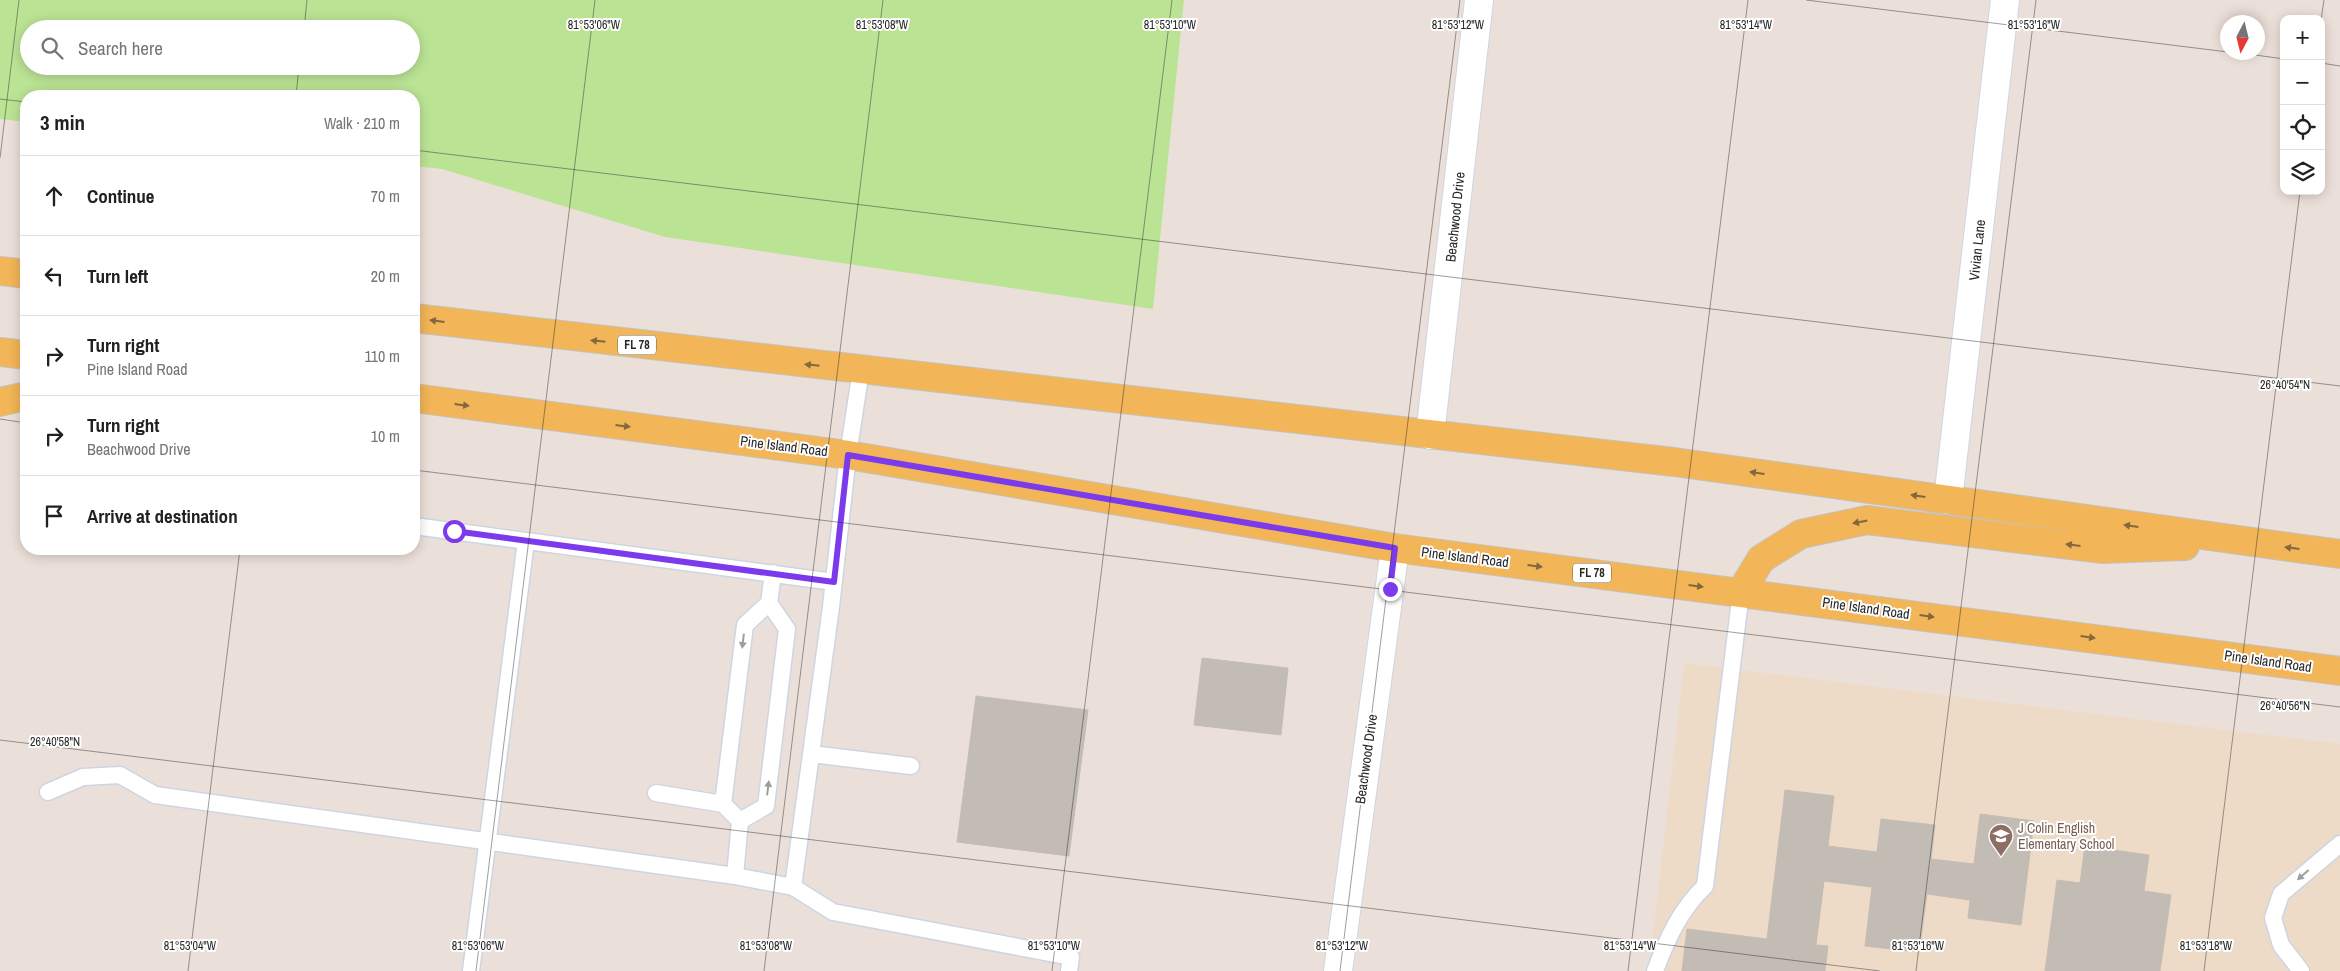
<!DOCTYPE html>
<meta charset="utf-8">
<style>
body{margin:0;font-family:"Archivo Narrow",sans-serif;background:#f2f2f2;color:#202124}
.controls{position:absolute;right:15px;top:15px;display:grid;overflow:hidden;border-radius:10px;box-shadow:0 2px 12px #0003}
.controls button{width:45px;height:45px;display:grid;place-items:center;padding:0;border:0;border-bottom:1px solid #e0e0e0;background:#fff;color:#202124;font:25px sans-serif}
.compass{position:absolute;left:2220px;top:15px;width:45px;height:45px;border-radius:50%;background:#fff;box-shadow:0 2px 12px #0003;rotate:187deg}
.stop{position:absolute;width:15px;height:15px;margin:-11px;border:4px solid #7c3aed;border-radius:50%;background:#fff}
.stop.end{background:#7c3aed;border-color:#fff;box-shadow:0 1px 5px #0008}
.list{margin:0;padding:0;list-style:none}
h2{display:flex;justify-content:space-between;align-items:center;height:65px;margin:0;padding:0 20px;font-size:21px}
h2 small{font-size:16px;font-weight:400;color:#757577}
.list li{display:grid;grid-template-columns:32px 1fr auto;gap:15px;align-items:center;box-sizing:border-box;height:80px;padding:0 20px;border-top:1px solid #e0e0e0}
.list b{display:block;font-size:19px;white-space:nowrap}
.list p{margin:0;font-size:16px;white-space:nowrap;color:#757577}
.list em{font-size:16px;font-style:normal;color:#757577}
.icon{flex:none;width:28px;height:28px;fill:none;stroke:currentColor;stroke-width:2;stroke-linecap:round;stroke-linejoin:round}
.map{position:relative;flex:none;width:2340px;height:971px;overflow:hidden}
.search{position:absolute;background:#fff;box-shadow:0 2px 12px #0003;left:20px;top:20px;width:400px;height:55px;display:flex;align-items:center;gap:12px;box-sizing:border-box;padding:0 18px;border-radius:28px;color:#757577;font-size:19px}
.panel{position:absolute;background:#fff;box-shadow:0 2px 12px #0003;left:20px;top:90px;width:400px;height:465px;border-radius:20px}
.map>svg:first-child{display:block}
.education{fill:#eddbc7}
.green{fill:#bbe394;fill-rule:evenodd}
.building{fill:#c2bcb5;stroke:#c6bcb3}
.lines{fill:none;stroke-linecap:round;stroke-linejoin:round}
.service-casing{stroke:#ced5e1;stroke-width:19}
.minor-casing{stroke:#ced5e1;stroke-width:30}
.primary-casing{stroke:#c3c3c3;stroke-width:30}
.service{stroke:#fff;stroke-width:16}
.minor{stroke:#fff;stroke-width:28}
.primary{stroke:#f2b557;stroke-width:28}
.oneway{fill:#83673d}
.oneway2{fill:#9e9e9e}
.route{stroke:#7c3aed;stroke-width:6}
.ticks{fill:none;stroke:#282828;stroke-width:1;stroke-opacity:0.45}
.labels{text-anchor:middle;stroke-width:4;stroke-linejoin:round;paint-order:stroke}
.shield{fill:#fff;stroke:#686868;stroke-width:1}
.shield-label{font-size:12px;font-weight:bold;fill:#282828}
.street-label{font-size:14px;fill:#282828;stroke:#fff}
.education-label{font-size:14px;fill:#785e54;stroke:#fff;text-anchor:start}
.ticks-label{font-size:12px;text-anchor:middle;fill:#282828;stroke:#fff;stroke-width:4;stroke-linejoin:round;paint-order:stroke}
</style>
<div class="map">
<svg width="2340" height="971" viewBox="0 0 2340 971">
<rect width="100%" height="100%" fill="#ebe0d9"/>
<path class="education" d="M1684,663L2340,744V971H1649Z"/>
<path class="green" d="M0,0H1184L1153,309L665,237L442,169L414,166V96H26V122L0,119ZM29,29H411V66H29Z"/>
<path class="building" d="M1202,658L1288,668L1281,735L1194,725Z
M976,696L1088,710L1069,856L957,842Z
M1785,790L1834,796L1828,846L1877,852L1881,819L1935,825L1931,859L1974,864L1980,814L2034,821L2021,925L1968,918L1970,900L1927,894L1919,952L1865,946L1872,887L1824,881L1816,945L1828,946L1825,971H1682L1687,929L1767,939Z
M2085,846L2149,855L2144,891L2171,895L2160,971H2045L2057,880L2080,883Z"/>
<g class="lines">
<defs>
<path id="service" d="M414,526L834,582
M811,754L911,766
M48,792L83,777L120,775L155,795L735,876L793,887L833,912L1071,957L1069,971
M656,793L723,804
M740,821L766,806L787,629L769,603
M735,876L740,821L723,804L745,625L769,603L773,573
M793,887L831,607L848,455L861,370
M471,971L526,541
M1655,971C1667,939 1680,910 1705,886L1741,592
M2301,971L2281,945L2273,918L2281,894L2340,844"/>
<path id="minor" d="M1430,435L1479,0
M1948,500L2005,0
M1338,971L1395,548"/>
<path id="primary" d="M0,271L26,274
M414,318L1674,462L2340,554
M0,352L26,355
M414,398L848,455L1395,548L2340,671
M0,402L26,396
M1741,592L1761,559L1801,534L1867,520L2103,549L2185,546"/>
</defs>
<use href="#service" class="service-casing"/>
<use href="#minor" class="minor-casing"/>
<use href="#primary" class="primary-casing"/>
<use href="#service" class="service"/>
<use href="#minor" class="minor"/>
<use href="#primary" class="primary"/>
</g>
<defs><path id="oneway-solid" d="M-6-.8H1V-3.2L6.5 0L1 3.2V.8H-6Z" transform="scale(1.25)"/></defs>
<g class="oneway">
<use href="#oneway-solid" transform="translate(437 321) rotate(-173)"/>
<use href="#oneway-solid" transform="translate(598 341) rotate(-174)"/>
<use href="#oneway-solid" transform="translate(812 365) rotate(-174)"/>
<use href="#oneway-solid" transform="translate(462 405) rotate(7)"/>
<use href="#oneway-solid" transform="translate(623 426) rotate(7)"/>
<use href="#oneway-solid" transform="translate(1757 473) rotate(-172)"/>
<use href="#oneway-solid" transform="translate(1918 496) rotate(-172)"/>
<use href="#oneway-solid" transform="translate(1860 522) rotate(169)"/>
<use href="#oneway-solid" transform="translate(2131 526) rotate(-172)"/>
<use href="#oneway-solid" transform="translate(2073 545) rotate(-173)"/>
<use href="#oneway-solid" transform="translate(2292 548) rotate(-173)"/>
<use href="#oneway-solid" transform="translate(1535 566) rotate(7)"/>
<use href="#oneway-solid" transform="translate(1696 586) rotate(7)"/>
<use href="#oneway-solid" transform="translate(1927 616) rotate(8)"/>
<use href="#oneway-solid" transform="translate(2088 637) rotate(8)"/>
</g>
<g class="oneway2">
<use href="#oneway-solid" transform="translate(743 641) rotate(97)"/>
<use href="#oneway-solid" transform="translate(768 788) rotate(-83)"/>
<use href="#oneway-solid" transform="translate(2303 875) rotate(139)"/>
</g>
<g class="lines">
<path class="route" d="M454,531L834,582L848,455L1395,548L1390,589"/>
</g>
<path class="ticks" d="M1806,0L2228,52M2321,20L2324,0M304,29L307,0M2234,52L2284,59M2321,63L2340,66M296,96L299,66M0,99L26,102M414,150L2340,386M0,158L19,0M0,419L26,423M414,470L2340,707M0,740L1880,971M188,971L240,549M476,971L595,0M764,971L883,0M1052,971L1172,0M1340,971L1460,0M1628,971L1748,0M1916,971L2036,0M2204,971L2300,191"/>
<defs>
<symbol id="school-pin" viewBox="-11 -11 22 30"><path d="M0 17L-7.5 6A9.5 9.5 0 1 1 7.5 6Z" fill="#8d6e63" stroke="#fff"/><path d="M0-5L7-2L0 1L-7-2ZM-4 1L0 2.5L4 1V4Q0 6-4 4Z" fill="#fff"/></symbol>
</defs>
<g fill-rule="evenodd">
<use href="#school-pin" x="1987" y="822" width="28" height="38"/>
</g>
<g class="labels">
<g class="shield">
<rect x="618" y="335.5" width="38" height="19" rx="4"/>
<rect x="1573" y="563.5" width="38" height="19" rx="4"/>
</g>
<g class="shield-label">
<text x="637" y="349">FL 78</text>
<text x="1592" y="577">FL 78</text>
</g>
<g class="street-label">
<text transform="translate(1455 217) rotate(-84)" y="5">Beachwood Drive</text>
<text transform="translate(1977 250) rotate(-84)" y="5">Vivian Lane</text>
<text transform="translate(784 446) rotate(7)" y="5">Pine Island Road</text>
<text transform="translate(1465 557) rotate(7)" y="5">Pine Island Road</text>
<text transform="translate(1866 608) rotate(8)" y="5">Pine Island Road</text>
<text transform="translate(2268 661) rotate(8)" y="5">Pine Island Road</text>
<text transform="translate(1366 759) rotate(-82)" y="5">Beachwood Drive</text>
</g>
<g class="education-label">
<text x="2018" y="833">J Colin English<tspan x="2018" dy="16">Elementary School</tspan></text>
</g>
</g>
<g class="ticks-label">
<text x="594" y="29">81°53'06"W</text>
<text x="882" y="29">81°53'08"W</text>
<text x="1170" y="29">81°53'10"W</text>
<text x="1458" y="29">81°53'12"W</text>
<text x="1746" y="29">81°53'14"W</text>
<text x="2034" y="29">81°53'16"W</text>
<text x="2285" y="389">26°40'54"N</text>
<text x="2285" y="710">26°40'56"N</text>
<text x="55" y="746">26°40'58"N</text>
<text x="190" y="950">81°53'04"W</text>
<text x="478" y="950">81°53'06"W</text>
<text x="766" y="950">81°53'08"W</text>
<text x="1054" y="950">81°53'10"W</text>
<text x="1342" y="950">81°53'12"W</text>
<text x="1630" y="950">81°53'14"W</text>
<text x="1918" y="950">81°53'16"W</text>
<text x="2206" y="950">81°53'18"W</text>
</g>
</svg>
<div class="controls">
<button>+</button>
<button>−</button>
<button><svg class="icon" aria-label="locate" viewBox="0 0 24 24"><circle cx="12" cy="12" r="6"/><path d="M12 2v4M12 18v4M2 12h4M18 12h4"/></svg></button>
<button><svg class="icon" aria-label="layers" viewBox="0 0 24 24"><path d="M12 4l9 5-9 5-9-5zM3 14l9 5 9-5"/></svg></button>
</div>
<svg class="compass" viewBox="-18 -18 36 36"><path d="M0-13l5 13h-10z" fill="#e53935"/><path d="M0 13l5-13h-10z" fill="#757577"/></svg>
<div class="stop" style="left:454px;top:531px"></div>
<div class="stop end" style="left:1390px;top:589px"></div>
<div class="search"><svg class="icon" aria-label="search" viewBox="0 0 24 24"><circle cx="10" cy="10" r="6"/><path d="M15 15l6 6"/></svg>Search here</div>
<section class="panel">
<h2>3 min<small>Walk · 210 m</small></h2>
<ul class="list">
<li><svg class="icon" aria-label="ahead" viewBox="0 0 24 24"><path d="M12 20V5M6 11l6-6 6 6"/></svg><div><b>Continue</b></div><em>70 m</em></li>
<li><svg class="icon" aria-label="left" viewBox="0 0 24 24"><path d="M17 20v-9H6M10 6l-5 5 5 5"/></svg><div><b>Turn left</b></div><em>20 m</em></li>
<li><svg class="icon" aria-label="right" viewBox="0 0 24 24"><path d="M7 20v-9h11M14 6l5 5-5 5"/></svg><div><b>Turn right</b><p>Pine Island Road</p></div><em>110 m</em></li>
<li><svg class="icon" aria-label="right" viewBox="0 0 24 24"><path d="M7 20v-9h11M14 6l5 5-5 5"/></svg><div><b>Turn right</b><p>Beachwood Drive</p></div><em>10 m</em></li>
<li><svg class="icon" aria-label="arrive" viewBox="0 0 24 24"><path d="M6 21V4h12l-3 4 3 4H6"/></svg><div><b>Arrive at destination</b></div></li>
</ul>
</section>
</div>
